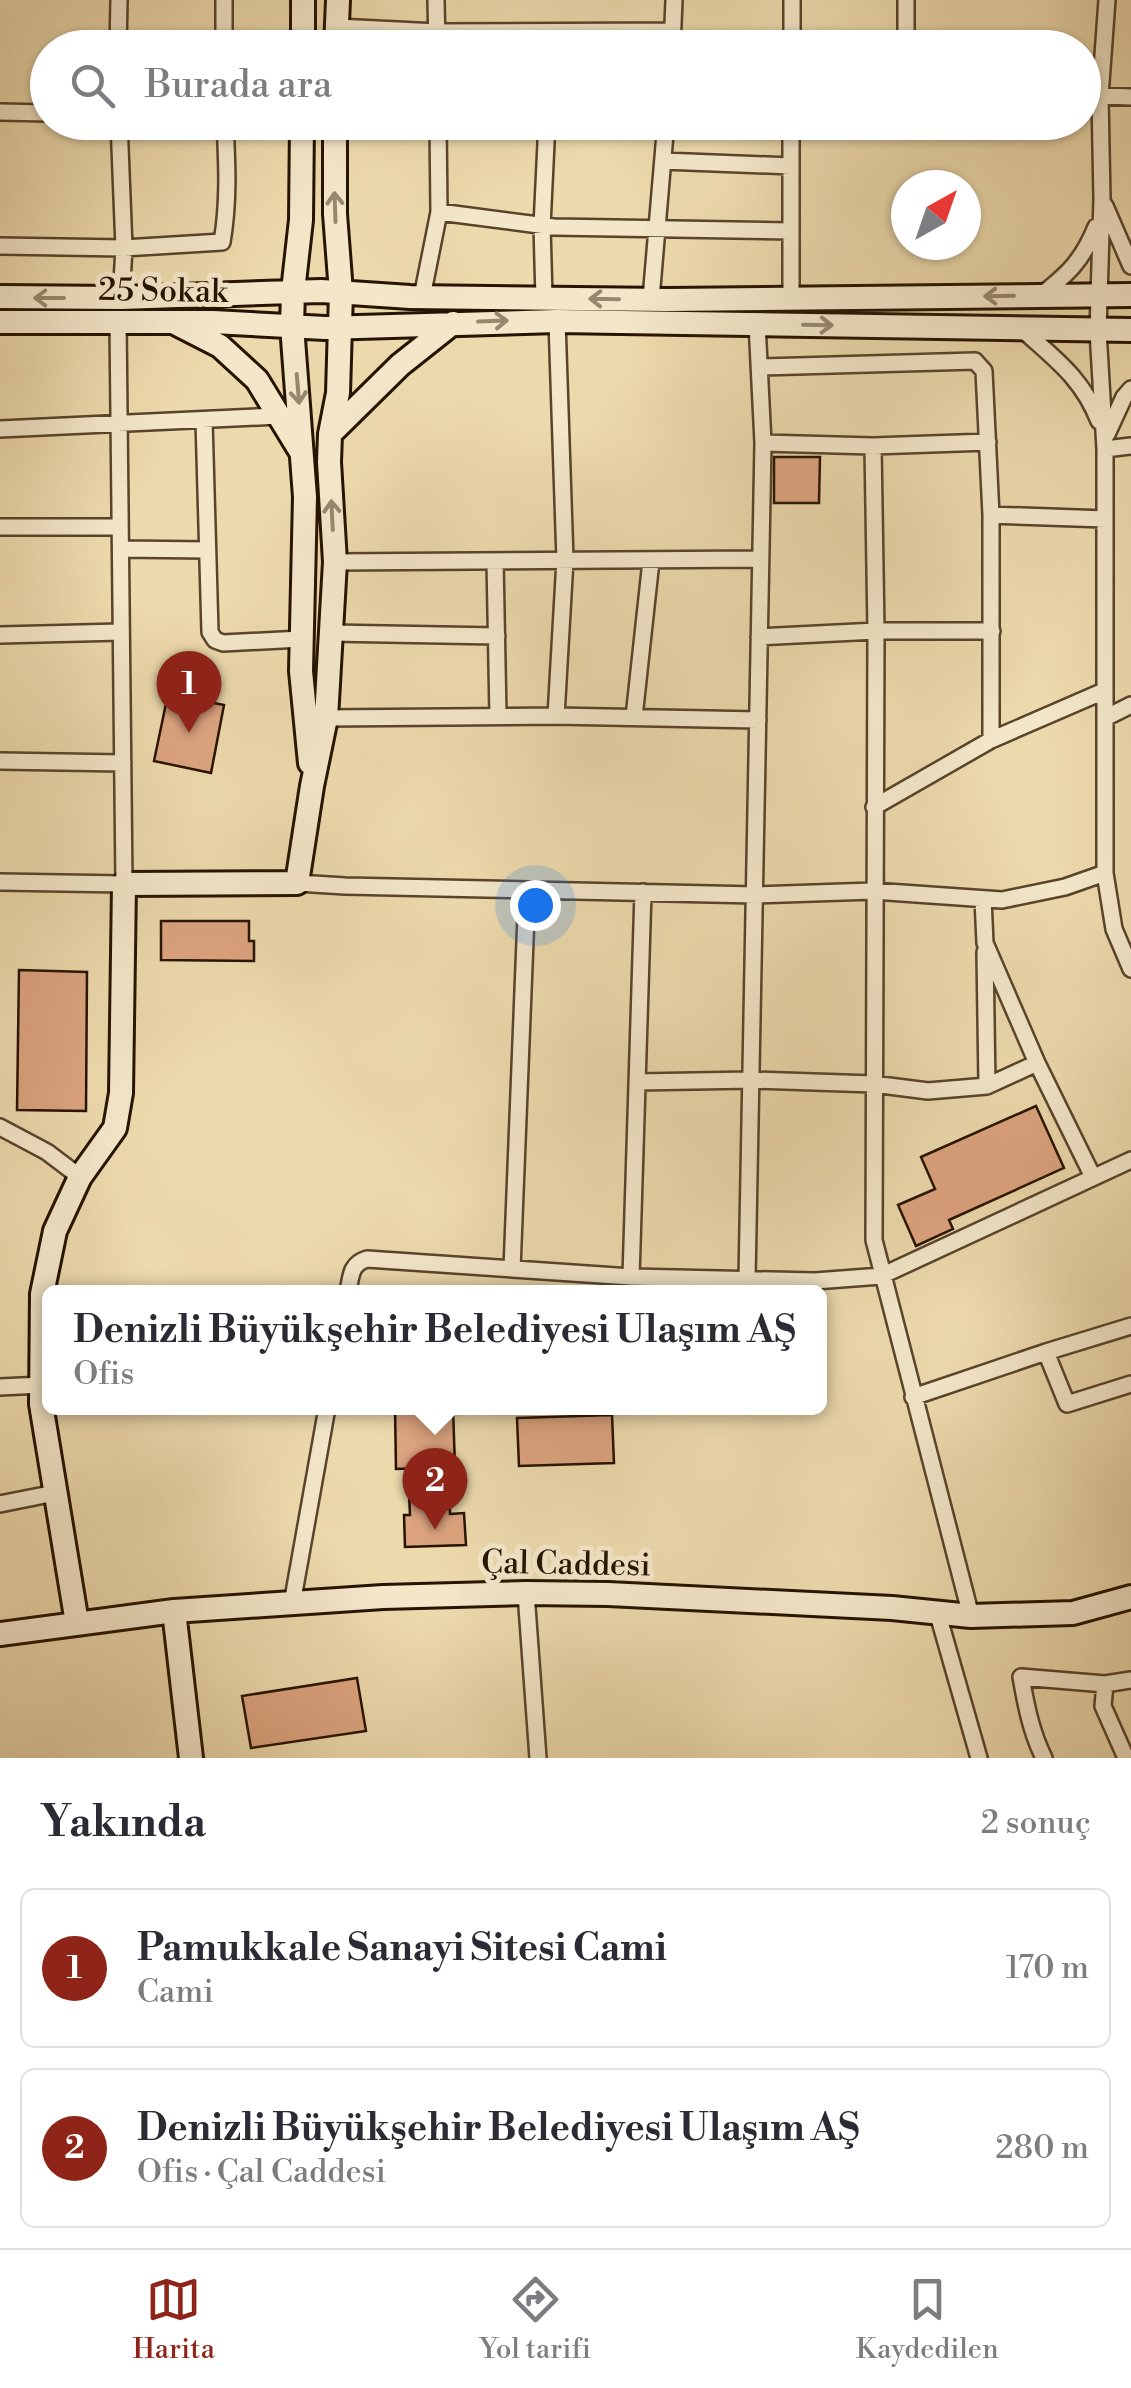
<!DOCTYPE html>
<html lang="tr">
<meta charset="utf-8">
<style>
body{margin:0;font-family:"Libre Bodoni",serif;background:#f2f2f3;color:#2b2b33}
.compass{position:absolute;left:891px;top:170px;width:90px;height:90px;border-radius:50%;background:#fff;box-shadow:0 2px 8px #0004;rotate:40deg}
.you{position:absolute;left:535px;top:905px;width:35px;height:35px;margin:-25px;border:8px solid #fff;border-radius:50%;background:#1a73e8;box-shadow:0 0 0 15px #1a73e833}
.badge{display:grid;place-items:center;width:65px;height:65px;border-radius:50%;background:#8f2418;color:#fff;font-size:32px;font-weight:700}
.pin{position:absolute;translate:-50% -82px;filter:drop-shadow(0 2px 5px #0008)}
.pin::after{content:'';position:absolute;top:52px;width:35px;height:30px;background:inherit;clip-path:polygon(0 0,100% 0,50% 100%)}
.popup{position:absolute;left:42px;top:1285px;width:785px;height:130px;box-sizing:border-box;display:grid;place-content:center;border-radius:15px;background:#fff;filter:drop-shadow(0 2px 8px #0005);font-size:32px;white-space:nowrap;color:#7c7c81}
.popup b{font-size:38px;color:#2b2b33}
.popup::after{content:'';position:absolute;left:50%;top:100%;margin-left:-20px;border:20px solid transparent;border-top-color:#fff}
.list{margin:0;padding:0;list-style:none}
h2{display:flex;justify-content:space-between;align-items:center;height:130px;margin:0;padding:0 40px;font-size:42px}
h2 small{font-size:32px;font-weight:400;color:#7c7c81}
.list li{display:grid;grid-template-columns:65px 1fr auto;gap:30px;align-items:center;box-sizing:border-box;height:160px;margin:0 20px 20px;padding:0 20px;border:2px solid #e1e1e2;border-radius:15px}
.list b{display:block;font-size:38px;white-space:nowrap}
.list p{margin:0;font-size:32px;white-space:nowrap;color:#7c7c81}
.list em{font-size:32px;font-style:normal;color:#7c7c81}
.icon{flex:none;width:55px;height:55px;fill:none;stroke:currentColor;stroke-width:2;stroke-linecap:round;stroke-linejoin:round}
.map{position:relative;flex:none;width:1131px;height:1758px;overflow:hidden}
.search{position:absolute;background:#fff;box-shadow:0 2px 8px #0004;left:30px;right:30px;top:30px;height:110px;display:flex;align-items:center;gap:25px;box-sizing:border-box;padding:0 35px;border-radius:55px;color:#7c7c81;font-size:38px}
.sheet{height:490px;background:#fff}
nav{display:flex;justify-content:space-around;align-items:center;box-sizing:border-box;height:140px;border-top:2px solid #e1e1e2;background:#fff;font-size:28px;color:#7c7c81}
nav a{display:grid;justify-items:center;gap:5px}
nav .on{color:#8f2418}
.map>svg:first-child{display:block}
.building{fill:#dca37f;stroke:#261300;stroke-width:2.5}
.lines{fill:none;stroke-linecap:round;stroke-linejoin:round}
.street-casing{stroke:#58442b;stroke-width:20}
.secondary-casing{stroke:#261300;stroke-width:28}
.street{stroke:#f3e6c9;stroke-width:15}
.secondary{stroke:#f3e6c9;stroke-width:22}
.oneway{stroke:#97876f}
.labels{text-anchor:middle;stroke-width:10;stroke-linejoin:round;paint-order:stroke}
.street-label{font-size:32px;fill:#261300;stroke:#f3e6c9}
</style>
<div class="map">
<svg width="1131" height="1758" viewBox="0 0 1131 1758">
<rect width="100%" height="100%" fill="#ecd9ac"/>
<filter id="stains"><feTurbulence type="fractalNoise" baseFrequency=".002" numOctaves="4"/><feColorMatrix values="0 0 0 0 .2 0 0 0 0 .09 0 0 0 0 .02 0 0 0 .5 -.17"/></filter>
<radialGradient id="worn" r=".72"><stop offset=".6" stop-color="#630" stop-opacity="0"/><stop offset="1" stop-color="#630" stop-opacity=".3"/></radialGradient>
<path class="building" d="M774,457H820L819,503H774Z
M168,694L224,705L211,773L154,761Z
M161,921H249V941H254V961L161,960Z
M19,970L87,972L86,1111L17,1110Z
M1036,1106L1064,1168L949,1220L953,1229L916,1246L898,1205L935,1189L921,1157Z
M395,1408H453L455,1467L396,1469Z
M612,1415L614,1463L519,1466L517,1418Z
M449,1490L450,1514L464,1513L466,1545L405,1547L404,1515H410L409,1492Z
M357,1678L366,1731L251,1748L242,1696Z"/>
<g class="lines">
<defs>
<path id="street" d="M436,0L437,48
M906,0V48
M1107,0L1100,96L1102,199L1098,331L1105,449V873L1114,929L1131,969
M337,27L437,32L672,31
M118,48L119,0
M224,48V0
M672,48L674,0
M792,48V0
M1084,95L1131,97
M0,112L48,113
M119,122L124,248L121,298
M663,161L791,166
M1105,206L1131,266
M439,212L554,227L791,231
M0,246L124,248L222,242C229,202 227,163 225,122
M1040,296C1068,274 1082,261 1096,227
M422,297L439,212L438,122
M544,298L542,226L547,122
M791,298V122
M651,299L666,122
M1023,330C1056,360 1082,378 1099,421
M759,367L975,361L984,371L991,515V740
M204,420L210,632L215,640L223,643L301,639
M0,429L278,416
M1107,434L1124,397L1131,389
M763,443L873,446L988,442
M873,446L876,631L874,1240L971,1616
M1105,449L1131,446
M991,515L1105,519
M0,527H120
M121,549L207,550
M495,561L498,716
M335,562L760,559
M331,633L497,636
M0,635L121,632
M759,637L876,631H992
M556,716L565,560L557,321
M634,717L651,561
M326,718L556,716L758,720
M1105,718L1131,705
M0,761L123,763
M874,807L991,740L1104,691
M0,882L124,884L118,321
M297,883L345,886L756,895L873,891L1002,900L1065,887L1105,873
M983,899L985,943L1037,1063L1093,1177
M985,952L987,1086
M637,1082L752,1080L873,1084L928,1091L987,1086L1037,1063
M0,1127L47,1152L80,1177
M512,1269L527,890
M631,1277L643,892
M747,1279L763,443L757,323
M348,1292C351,1277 350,1264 367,1259L631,1277L815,1281L881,1276L1131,1160
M1046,1352L1131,1326
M0,1387L42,1385
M913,1397L1046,1352L1067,1404L1131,1384
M0,1504L55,1493
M526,1593L538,1758
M292,1604L327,1408
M937,1611L979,1758
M1105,1684L1103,1706L1126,1758
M1044,1758C1031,1732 1026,1705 1021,1677L1105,1684L1131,1680"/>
<path id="secondary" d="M303,48V0
M336,48L338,0
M302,122L301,220L293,291L292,326L305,497L301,671L310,763
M0,297L121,298L321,291L410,297L668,300L1131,295
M0,322H213L325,328L557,321L1131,330
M177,324L220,346L257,380L301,452
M330,434L400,365L453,323
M174,1611L191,1758
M77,1623L41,1404L42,1294L55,1231L80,1177L115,1128L121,1093L124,884L297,883L312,786L326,718L335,562L329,462L330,434L338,393L341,292L335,214V122
M0,1634L174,1611L383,1597L526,1593L608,1594L892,1608L971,1616L1073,1613L1131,1597"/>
</defs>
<use href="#street" class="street-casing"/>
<use href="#secondary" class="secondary-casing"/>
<use href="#street" class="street"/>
<use href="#secondary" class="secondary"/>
</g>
<defs><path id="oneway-shaft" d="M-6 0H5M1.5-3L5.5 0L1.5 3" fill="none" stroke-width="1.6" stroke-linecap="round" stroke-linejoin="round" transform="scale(2.5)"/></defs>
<g class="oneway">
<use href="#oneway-shaft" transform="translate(335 207) rotate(-92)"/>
<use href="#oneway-shaft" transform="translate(999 296) rotate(179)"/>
<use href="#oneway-shaft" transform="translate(49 298) rotate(-180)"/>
<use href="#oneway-shaft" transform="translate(604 299) rotate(-179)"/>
<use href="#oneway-shaft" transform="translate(493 321) rotate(-2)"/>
<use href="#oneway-shaft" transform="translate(818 325) rotate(1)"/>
<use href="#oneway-shaft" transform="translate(298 389) rotate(85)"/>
<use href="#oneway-shaft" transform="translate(332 515) rotate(-93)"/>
</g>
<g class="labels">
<g class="street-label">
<text transform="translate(163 290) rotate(1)" y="11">25 Sokak</text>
<text transform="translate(566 1563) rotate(1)" y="11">Çal Caddesi</text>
</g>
</g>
<rect width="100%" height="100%" filter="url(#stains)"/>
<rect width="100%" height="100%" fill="url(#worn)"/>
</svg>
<svg class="compass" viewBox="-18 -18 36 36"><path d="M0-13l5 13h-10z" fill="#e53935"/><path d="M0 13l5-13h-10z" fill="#7c7c81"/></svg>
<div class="you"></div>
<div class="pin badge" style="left:189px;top:733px">1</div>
<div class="pin badge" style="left:435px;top:1530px">2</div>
<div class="popup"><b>Denizli Büyükşehir Belediyesi Ulaşım AŞ</b>Ofis</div>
<div class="search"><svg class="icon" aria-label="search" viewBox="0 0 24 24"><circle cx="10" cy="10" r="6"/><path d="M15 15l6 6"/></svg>Burada ara</div>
</div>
<section class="sheet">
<h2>Yakında<small>2 sonuç</small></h2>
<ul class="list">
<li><span class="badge">1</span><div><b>Pamukkale Sanayi Sitesi Cami</b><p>Cami</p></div><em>170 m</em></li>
<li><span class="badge">2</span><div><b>Denizli Büyükşehir Belediyesi Ulaşım AŞ</b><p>Ofis · Çal Caddesi</p></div><em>280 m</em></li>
</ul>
</section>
<nav>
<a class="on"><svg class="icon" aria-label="map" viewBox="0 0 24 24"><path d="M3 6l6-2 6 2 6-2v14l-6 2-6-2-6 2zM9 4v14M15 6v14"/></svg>Harita</a>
<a><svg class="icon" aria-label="directions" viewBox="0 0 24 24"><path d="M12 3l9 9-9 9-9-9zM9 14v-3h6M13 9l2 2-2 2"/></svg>Yol tarifi</a>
<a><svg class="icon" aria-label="saved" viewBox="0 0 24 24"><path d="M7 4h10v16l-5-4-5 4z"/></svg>Kaydedilen</a>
</nav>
